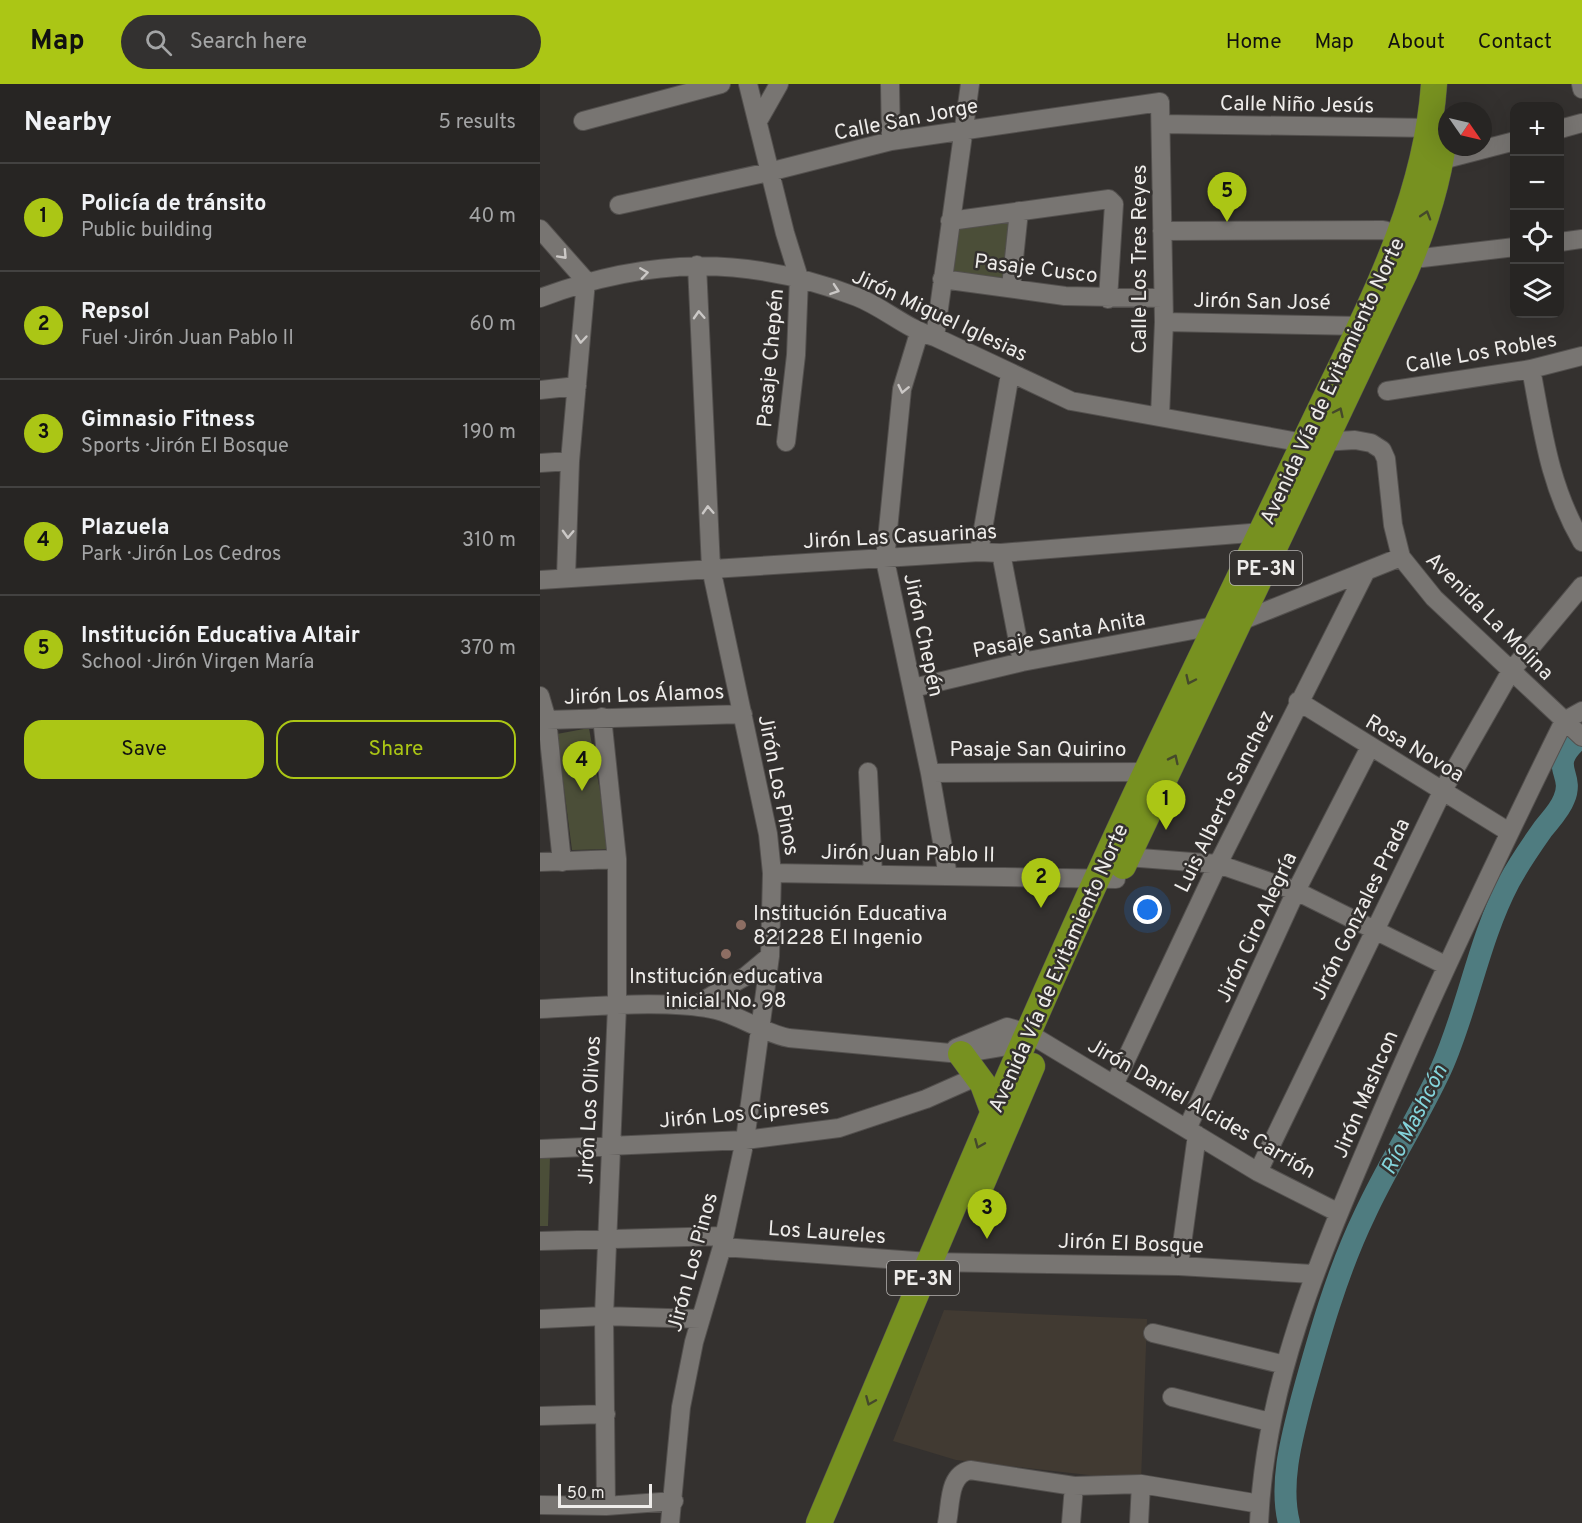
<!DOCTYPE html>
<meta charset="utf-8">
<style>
body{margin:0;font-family:Overpass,sans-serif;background:#333130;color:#f1f3f6}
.controls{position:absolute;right:18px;top:18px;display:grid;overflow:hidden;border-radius:12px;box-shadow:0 6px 24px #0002}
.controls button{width:54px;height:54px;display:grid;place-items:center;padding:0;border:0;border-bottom:2px solid #434241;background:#272523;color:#f1f3f6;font:30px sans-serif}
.compass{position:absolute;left:898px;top:18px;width:54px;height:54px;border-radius:50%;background:#272523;box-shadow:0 6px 24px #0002;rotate:124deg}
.scale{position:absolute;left:18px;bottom:15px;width:94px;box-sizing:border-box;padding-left:6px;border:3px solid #eeecea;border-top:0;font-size:16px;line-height:21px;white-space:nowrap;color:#eeecea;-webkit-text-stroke:4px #34312f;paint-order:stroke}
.you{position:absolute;left:608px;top:826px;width:21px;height:21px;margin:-15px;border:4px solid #fff;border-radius:50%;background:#1a73e8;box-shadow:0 0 0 9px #1a73e833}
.badge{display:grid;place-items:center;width:39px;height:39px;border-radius:50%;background:#abc615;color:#111;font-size:20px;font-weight:700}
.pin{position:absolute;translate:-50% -50px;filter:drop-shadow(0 2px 3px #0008)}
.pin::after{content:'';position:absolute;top:32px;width:21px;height:18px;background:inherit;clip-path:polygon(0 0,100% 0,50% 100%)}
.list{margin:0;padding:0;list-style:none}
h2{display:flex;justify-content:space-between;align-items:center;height:78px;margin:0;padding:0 24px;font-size:26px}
h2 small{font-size:20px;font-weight:400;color:#a4a5a6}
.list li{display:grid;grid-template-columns:39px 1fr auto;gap:18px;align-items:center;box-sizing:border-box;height:108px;padding:0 24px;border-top:2px solid #434241}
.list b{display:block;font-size:22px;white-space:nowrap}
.list p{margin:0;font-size:20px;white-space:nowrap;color:#a4a5a6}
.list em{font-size:20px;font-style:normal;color:#a4a5a6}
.actions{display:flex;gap:12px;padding:18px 24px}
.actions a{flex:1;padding:14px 0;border:2px solid #abc615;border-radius:18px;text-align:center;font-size:21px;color:#abc615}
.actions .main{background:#abc615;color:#111}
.icon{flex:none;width:33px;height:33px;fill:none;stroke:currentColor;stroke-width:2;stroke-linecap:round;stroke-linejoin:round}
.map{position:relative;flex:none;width:1042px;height:1439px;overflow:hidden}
header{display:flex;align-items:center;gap:36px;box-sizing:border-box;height:84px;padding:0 30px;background:#abc615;color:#111}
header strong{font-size:28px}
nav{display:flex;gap:33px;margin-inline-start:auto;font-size:21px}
.search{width:420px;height:54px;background:#333130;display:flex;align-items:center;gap:15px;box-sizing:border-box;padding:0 21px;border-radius:33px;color:#a4a5a6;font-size:22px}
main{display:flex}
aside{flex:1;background:#272523}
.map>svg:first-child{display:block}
.built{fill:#413a32}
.green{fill:#4b4e38}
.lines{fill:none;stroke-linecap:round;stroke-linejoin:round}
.river{stroke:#4f7c80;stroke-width:22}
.minor-casing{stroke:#53504e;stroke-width:20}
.highway-casing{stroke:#53504e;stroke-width:27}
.minor{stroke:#787572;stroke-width:18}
.highway{stroke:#779120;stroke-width:26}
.oneway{stroke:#45492b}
.oneway2{stroke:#cbc8c6}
.education-dot{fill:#8d6e63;stroke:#34312f;stroke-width:2}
.labels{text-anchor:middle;stroke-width:5;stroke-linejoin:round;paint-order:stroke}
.shield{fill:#34312f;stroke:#b6b4b2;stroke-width:1.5}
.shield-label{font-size:20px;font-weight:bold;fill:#eeecea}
.street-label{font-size:21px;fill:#eeecea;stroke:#34312f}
.poi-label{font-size:21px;fill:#eeecea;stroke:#34312f;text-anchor:start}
.water-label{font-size:22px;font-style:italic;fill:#84d4db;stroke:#34312f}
</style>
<header>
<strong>Map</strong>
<div class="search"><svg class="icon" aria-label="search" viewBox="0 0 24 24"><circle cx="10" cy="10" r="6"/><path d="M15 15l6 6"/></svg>Search here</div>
<nav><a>Home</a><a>Map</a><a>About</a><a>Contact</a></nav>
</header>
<main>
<aside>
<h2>Nearby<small>5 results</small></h2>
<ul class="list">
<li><span class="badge">1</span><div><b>Policía de tránsito</b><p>Public building</p></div><em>40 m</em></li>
<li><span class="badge">2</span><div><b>Repsol</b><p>Fuel · Jirón Juan Pablo II</p></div><em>60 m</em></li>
<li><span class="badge">3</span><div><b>Gimnasio Fitness</b><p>Sports · Jirón El Bosque</p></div><em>190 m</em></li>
<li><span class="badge">4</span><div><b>Plazuela</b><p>Park · Jirón Los Cedros</p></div><em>310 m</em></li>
<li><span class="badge">5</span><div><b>Institución Educativa Altair</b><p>School · Jirón Virgen María</p></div><em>370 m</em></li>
</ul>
<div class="actions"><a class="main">Save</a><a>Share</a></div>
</aside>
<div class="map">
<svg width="1042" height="1439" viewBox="0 0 1042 1439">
<rect width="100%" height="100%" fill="#34312f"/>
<path class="built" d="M404,1226L607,1235L601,1397L416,1376L353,1357Z"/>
<path class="green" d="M469,137L465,194L411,190L416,143Z
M49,644L70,765L32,766L17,650Z
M10,1072L8,1142H0V1073Z"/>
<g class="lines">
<path class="river" d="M749,1439C739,1399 752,1353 762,1314C779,1252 797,1188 825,1130C848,1080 878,1035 901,985C928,925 938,857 969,798C979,779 991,762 1003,745C1010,736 1020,726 1024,715C1036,687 1004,684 1042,652"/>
<defs>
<path id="minor" d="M208,0L245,149L259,194L256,271L246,358
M350,0L351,57
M1041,0L1042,5
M43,37L181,0
M218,37L239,0
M622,40L891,44
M1020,45L1042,39
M902,76L975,57
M79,121L229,88L351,57L620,18L624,238L620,332
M410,137L569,115L574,120L568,215
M0,145L46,197
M622,147L842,146C859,148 867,168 882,174L975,163
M1020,158L1042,155
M402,195L525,212L622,214
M471,203L479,127
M0,214C109,173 208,171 317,213C345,224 366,245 395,253L531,317L764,359L815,356L831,359L842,366L846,375L853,441L861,473L894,514L1042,653
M624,238L820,242
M379,249L362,305L345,476L390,689L408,792
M395,253L430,0
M991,285C1003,348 1009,401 1042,458
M0,306L37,302
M847,307L991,285L1042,272
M0,379L30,377
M439,468L470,290
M461,469L482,578
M26,493L30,377L46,197
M0,496L439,468L461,469L723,448
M373,604L482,578L701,537L861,473
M0,612L7,636L22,778
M758,617L969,748
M62,633L77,775V922L64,1232L66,1422
M7,636L203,630
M328,688L333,791
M390,689L607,688
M587,773L678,780L756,807L905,881
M0,778L77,775
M232,789L576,795
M154,922L206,892L230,872
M0,925C50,923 128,915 176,926C201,932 223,949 249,954L421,970L462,963L488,949
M416,964L467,943L488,949L718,1088L799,1129
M574,1001L678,780L825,489
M647,1045L756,807L830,663
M0,1065L205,1056L299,1044L386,1015L438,992
M718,1088L903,706L971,587L1042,502
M0,1157L184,1152
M182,1163L389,1178L639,1182L773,1190
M639,1182L657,1051
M0,1235L64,1232L160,1235
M613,1249L745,1281
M632,1313L730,1338
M0,1332L66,1330
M0,1421L66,1422L134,1417
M130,1439L141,1323L154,1258L182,1163L205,1056L230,872L232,789L228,750L171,484L157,181
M407,1439C411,1420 408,1391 430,1386L534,1402L601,1400L720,1420
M531,1439L534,1402
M599,1439L601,1400
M719,1439C725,1296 783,1166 838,1037C896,901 959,769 1024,637L1042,627"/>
<path id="highway" d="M583,782L865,188C885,141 901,93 905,42
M421,970L443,1000L453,1027
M436,1113L492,982
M279,1439C390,1178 498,915 620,659C672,550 725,441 777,332C828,226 886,119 894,0"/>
</defs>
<use href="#minor" class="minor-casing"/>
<use href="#highway" class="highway-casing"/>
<use href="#minor" class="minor"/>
<use href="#highway" class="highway"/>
</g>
<defs><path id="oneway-chevron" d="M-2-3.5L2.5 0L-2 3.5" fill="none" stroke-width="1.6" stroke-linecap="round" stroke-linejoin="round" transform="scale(1.5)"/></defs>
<g class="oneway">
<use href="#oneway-chevron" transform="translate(886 131) rotate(-73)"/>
<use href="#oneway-chevron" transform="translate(799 328) rotate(-65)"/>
<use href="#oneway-chevron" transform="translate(650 596) rotate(115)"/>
<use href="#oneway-chevron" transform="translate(634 675) rotate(-64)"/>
<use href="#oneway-chevron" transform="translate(439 1060) rotate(113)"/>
<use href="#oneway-chevron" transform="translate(330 1317) rotate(113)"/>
</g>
<g class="oneway2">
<use href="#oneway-chevron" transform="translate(23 171) rotate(47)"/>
<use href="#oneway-chevron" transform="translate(104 189) rotate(-8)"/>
<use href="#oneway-chevron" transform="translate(295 206) rotate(19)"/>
<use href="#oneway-chevron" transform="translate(159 231) rotate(-93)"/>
<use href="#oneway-chevron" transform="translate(41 255) rotate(95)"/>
<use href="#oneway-chevron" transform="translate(363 305) rotate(102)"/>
<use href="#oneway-chevron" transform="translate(168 426) rotate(-93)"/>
<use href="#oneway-chevron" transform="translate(28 450) rotate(92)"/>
</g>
<g class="education-dot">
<circle cx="201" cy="841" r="6"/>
<circle cx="186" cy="870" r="6"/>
</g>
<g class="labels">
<g class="shield">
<rect x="690" y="467" width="72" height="34" rx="4.5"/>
<rect x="347" y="1177" width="72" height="34" rx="4.5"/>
</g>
<g class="shield-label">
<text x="726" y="491">PE-3N</text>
<text x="383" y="1201">PE-3N</text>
</g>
<g class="street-label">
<text transform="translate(757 20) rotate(1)" y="7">Calle Niño Jesús</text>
<text transform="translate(366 35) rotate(-11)" y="7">Calle San Jorge</text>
<text transform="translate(599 175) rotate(-90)" y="7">Calle Los Tres Reyes</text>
<text transform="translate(496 184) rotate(7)" y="7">Pasaje Cusco</text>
<text transform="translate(722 217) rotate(1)" y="7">Jirón San José</text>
<text transform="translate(400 231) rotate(25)" y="7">Jirón Miguel Iglesias</text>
<text transform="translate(941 268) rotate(-10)" y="7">Calle Los Robles</text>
<text transform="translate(230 274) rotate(-85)" y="7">Pasaje Chepén</text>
<text transform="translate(792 297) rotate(-65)" y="7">Avenida Vía de Evitamiento Norte</text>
<text transform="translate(360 452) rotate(-3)" y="7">Jirón Las Casuarinas</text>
<text transform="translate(950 532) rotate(45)" y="7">Avenida La Molina</text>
<text transform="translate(519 550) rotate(-11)" y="7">Pasaje Santa Anita</text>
<text transform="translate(384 551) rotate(78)" y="7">Jirón Chepén</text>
<text transform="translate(104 610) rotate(-2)" y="7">Jirón Los Álamos</text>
<text transform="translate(875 664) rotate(31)" y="7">Rosa Novoa</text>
<text x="498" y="672">Pasaje San Quirino</text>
<text transform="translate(239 701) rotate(79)" y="7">Jirón Los Pinos</text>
<text transform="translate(684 717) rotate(-64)" y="7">Luis Alberto Sanchez</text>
<text transform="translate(368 769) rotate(1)" y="7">Jirón Juan Pablo II</text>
<text transform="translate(820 825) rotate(-64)" y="7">Jirón Gonzales Prada</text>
<text transform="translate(716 843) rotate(-65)" y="7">Jirón Ciro Alegría</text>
<text transform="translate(518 884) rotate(-66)" y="7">Avenida Vía de Evitamiento Norte</text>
<text transform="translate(825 1010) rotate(-67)" y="7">Jirón Mashcon</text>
<text transform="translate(662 1024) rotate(30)" y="7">Jirón Daniel Alcides Carrión</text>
<text transform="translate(49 1026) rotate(-87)" y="7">Jirón Los Olivos</text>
<text transform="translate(204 1029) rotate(-5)" y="7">Jirón Los Cipreses</text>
<text transform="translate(287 1148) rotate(4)" y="7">Los Laureles</text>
<text transform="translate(591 1159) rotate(2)" y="7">Jirón El Bosque</text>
<text transform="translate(152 1178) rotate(-75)" y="7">Jirón Los Pinos</text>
</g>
<g class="poi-label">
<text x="213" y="836">Institución Educativa<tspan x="213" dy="24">821228 El Ingenio</tspan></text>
<text x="186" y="899" text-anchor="middle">Institución educativa<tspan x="186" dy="24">inicial No. 98</tspan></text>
</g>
<g class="water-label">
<text transform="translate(873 1035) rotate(-63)" y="8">Río Mashcón</text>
</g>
</g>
</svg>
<div class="controls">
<button>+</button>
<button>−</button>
<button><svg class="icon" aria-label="locate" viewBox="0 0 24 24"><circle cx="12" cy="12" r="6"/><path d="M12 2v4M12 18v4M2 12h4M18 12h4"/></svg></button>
<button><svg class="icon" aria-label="layers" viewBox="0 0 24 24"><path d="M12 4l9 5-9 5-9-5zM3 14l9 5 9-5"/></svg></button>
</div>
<svg class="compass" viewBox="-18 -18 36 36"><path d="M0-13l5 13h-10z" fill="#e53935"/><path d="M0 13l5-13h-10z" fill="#a4a5a6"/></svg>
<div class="scale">50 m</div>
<div class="you"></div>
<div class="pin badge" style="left:626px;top:746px">1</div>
<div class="pin badge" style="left:501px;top:824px">2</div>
<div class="pin badge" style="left:447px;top:1155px">3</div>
<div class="pin badge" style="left:42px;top:707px">4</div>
<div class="pin badge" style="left:687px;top:138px">5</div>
</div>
</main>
